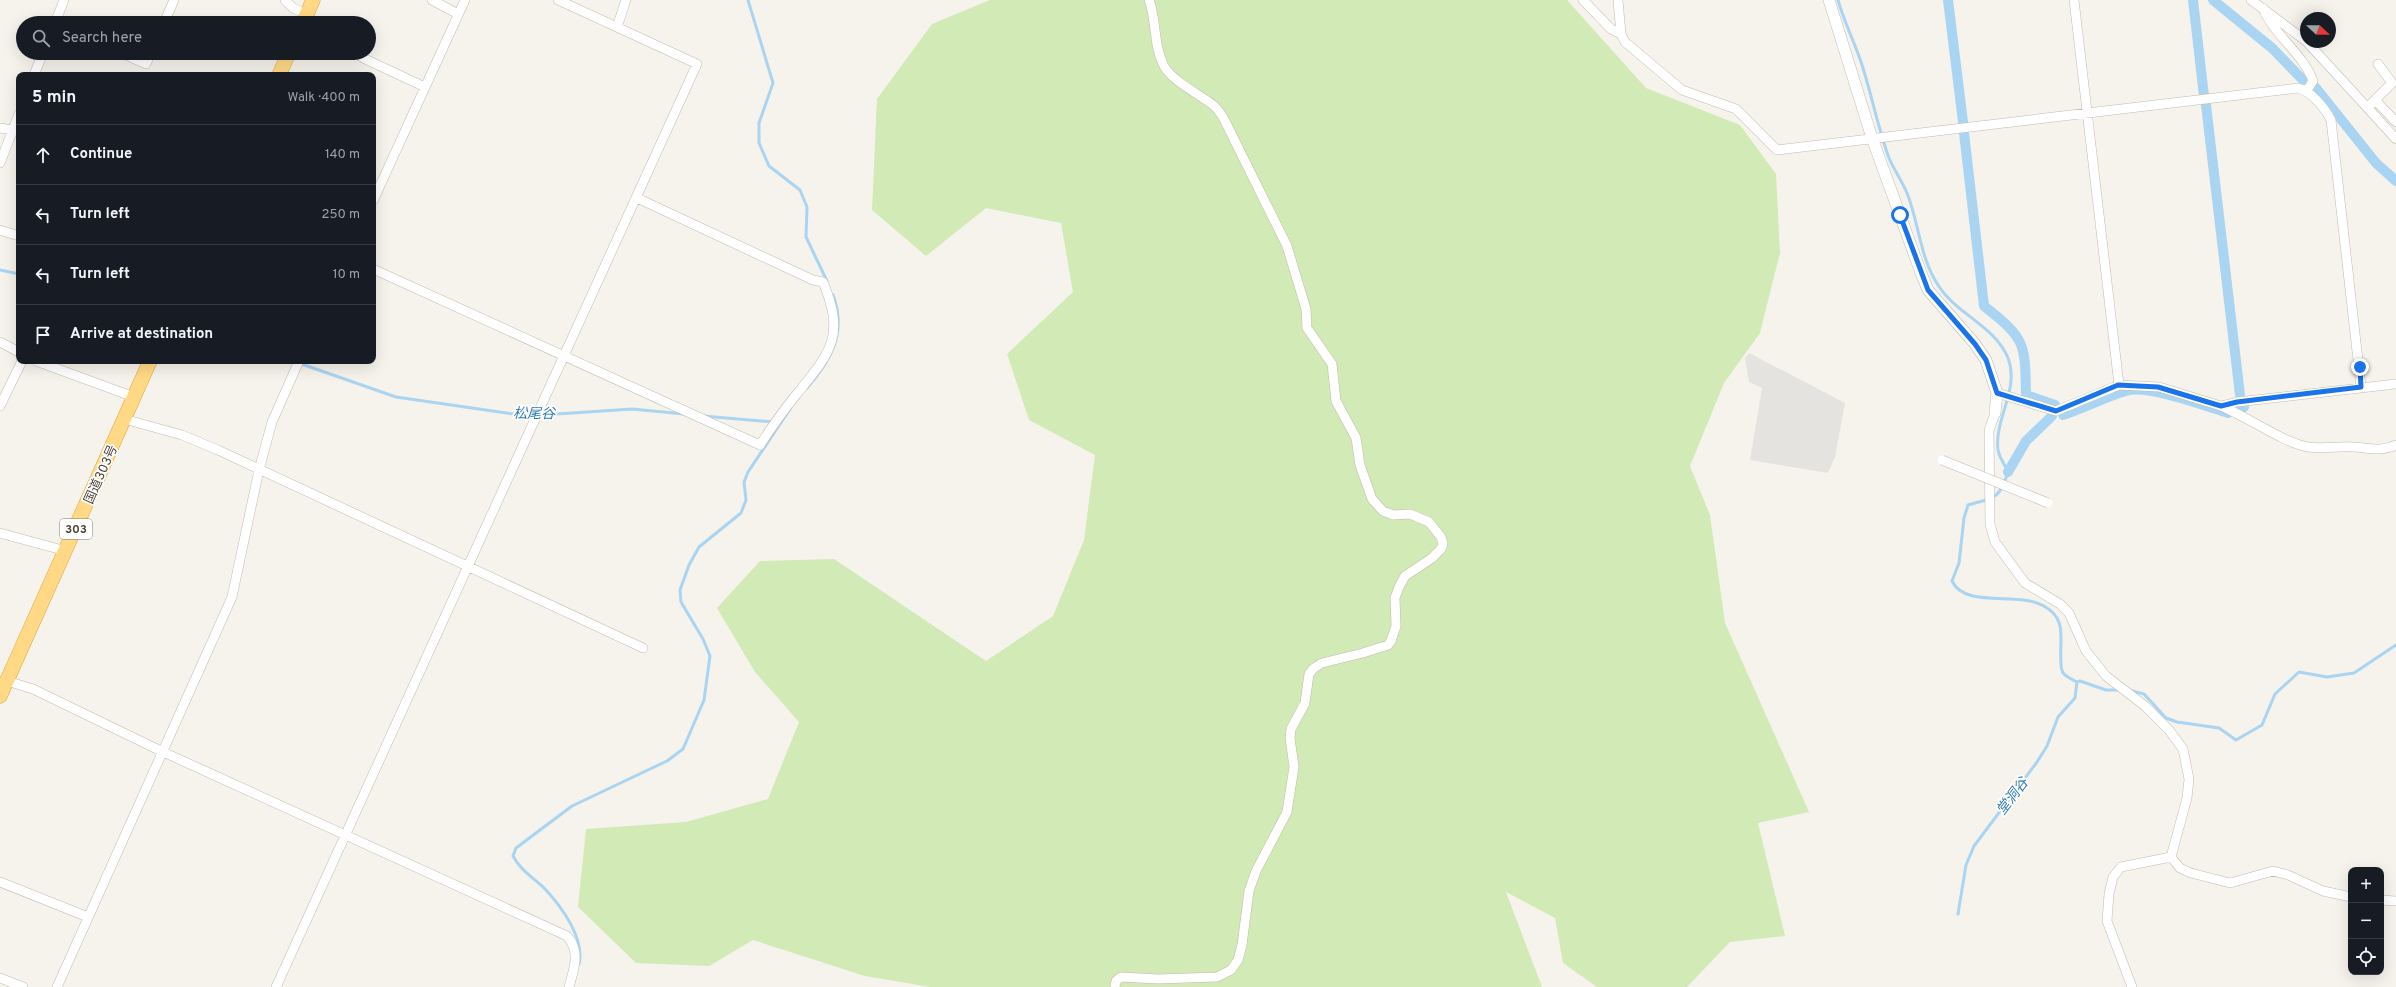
<!DOCTYPE html>
<meta charset="utf-8">
<style>
body{margin:0;font-family:Overpass,"Noto Sans JP",sans-serif;background:#242831;color:#f1f3f6}
.controls{position:absolute;right:12px;bottom:12px;display:grid;overflow:hidden;border-radius:8px;box-shadow:0 4px 16px #0002}
.controls button{width:36px;height:36px;display:grid;place-items:center;padding:0;border:0;border-bottom:1px solid #363941;background:#171b24;color:#f1f3f6;font:20px sans-serif}
.compass{position:absolute;left:2300px;top:12px;width:36px;height:36px;border-radius:50%;background:#171b24;box-shadow:0 4px 16px #0002;rotate:112deg}
.stop{position:absolute;width:12px;height:12px;margin:-9px;border:3px solid #1a73e8;border-radius:50%;background:#fff}
.stop.end{background:#1a73e8;border-color:#fff;box-shadow:0 1px 4px #0008}
.list{margin:0;padding:0;list-style:none}
h2{display:flex;justify-content:space-between;align-items:center;height:52px;margin:0;padding:0 16px;font-size:17px}
h2 small{font-size:13px;font-weight:400;color:#9ea1a6}
.list li{display:grid;grid-template-columns:26px 1fr auto;gap:12px;align-items:center;box-sizing:border-box;height:60px;padding:0 16px;border-top:1px solid #363941}
.list b{display:block;font-size:15px;white-space:nowrap}
.list em{font-size:13px;font-style:normal;color:#9ea1a6}
.icon{flex:none;width:22px;height:22px;fill:none;stroke:currentColor;stroke-width:2;stroke-linecap:round;stroke-linejoin:round}
.map{position:relative;flex:none;width:2396px;height:987px;overflow:hidden}
.search{position:absolute;background:#171b24;box-shadow:0 4px 16px #0002;left:16px;top:16px;width:360px;height:44px;display:flex;align-items:center;gap:10px;box-sizing:border-box;padding:0 14px;border-radius:22px;color:#9ea1a6;font-size:15px}
.panel{position:absolute;background:#171b24;box-shadow:0 4px 16px #0002;left:16px;top:72px;width:360px;height:292px;border-radius:8px}
.map>svg:first-child{display:block}
.green{fill:#d2eab5}
.parking{fill:#e5e3e0}
.lines{fill:none;stroke-linecap:round;stroke-linejoin:round}
.stream{stroke:#a9d4f2;stroke-width:3}
.canal{stroke:#a9d4f2;stroke-width:10}
.minor-casing{stroke:#c2bbae;stroke-width:10}
.tertiary-casing{stroke:#c2bbae;stroke-width:12}
.trunk-casing{stroke:#e0a43c;stroke-width:15}
.minor{stroke:#fff;stroke-width:9}
.tertiary{stroke:#fff;stroke-width:11}
.trunk{stroke:#ffd985;stroke-width:14}
.minor-bridge-casing{stroke:#c2bbae;stroke-width:10;stroke-linecap:butt}
.minor-bridge{stroke:#fff;stroke-width:9}
.route{stroke:#1a73e8;stroke-width:5}
.labels{text-anchor:middle;stroke-width:3.5;stroke-linejoin:round;paint-order:stroke}
.shield{fill:#fff;stroke:#817c74;stroke-width:1}
.shield-label{font-size:12px;font-weight:bold;fill:#4b4439}
.street-label{font-size:13px;fill:#4b4439;stroke:#fff}
.water-label{font-size:14px;font-style:italic;fill:#2e7ab2;stroke:#fff}
</style>
<div class="map">
<svg width="2396" height="987" viewBox="0 0 2396 987">
<rect width="100%" height="100%" fill="#f6f3ec"/>
<path class="green" d="M990,0H1567L1646,88L1740,125L1776,174L1780,253L1760,333L1724,383L1690,466L1710,515L1725,623L1809,812L1758,823L1785,936L1730,942L1687,987H1597L1563,963L1555,918L1506,892L1542,987H930L865,976L753,940L709,966L636,963L578,907L586,829L686,822L768,799L799,722L755,672L717,608L760,561L834,559L986,661L1053,616L1084,540L1095,455L1029,420L1007,354L1073,292L1061,223L986,208L926,256L872,210L877,99L932,24Z"/>
<path class="parking" d="M1749,353L1845,403L1835,457L1828,473L1750,460L1762,388L1749,382L1745,358Z"/>
<g class="lines">
<path class="stream" d="M748,0L773,83L759,123V143L769,166L800,190L807,207L806,237L827,281
M1838,0C1844,22 1855,43 1862,65C1872,96 1878,128 1889,158C1894,170 1902,181 1907,193C1919,223 1920,258 1938,285C1956,314 1995,326 2008,358C2020,389 1994,419 1998,450C1999,457 2005,465 2008,472C1999,500 1995,497 1968,505L1964,518L1959,563L1952,581C1965,609 2019,591 2044,606C2068,620 2059,638 2061,663C2061,667 2061,671 2064,674C2067,677 2073,680 2077,682L2080,681L2106,690H2120
M0,270L19,274
M293,361L396,397L527,416L632,409L684,414
M807,388C831,361 847,331 833,295
M703,416L774,422
M2128,690L2144,694L2166,718L2177,722L2219,728L2236,740L2262,725L2275,694L2299,672L2327,677L2354,673L2396,645
M1958,914L1966,865L1974,846L2037,762L2047,746L2058,717L2075,698L2077,682
M579,964C585,939 562,907 545,889C534,878 520,870 513,856L516,848L572,806L667,761L683,749L704,700L710,656L703,639L681,602L680,590L689,565L699,547L741,513L746,500L744,482L748,472L790,409"/>
<path class="canal" d="M1948,0L1963,122
M2193,0L2204,96
M2213,0L2272,48L2303,80
M2316,88L2376,163L2396,181
M2206,105L2240,395
M1964,133L1984,306C2026,339 2025,343 2026,395L2055,405
M2238,409L2244,407
M2063,415C2084,408 2105,397 2126,391C2147,384 2206,406 2228,413
M2008,472L2026,441L2052,416"/>
<defs>
<path id="minor" d="M285,0L293,8L307,14
M432,0L458,14
M1583,0L1611,29L1621,34
M1618,0L1621,34L1625,42L1682,90L1736,109L1777,150L2298,88C2311,91 2325,108 2331,120L2361,387
M2074,0L2119,385
M2251,0L2306,41
M2263,8C2274,36 2303,53 2313,81L2307,90
M305,17L318,23
M55,23L64,0
M164,23L174,0
M617,27L626,0
M2307,42L2396,139
M121,53L146,64L151,53
M356,53L365,59L425,87
M34,75L43,53
M2375,100L2392,83L2378,64
M2371,104L2375,100L2396,122
M0,128L18,131
M0,163L19,114
M373,201L465,0
M0,230L19,236
M373,269L760,445C771,428 783,411 796,395C830,353 846,337 823,282L813,280L637,198
M0,342L19,352
M36,361L134,397
M1997,393L2056,411L2119,385L2159,387L2221,406L2237,402L2396,384
M0,406L22,361
M2221,406C2246,416 2284,443 2308,447C2323,449 2339,446 2354,447C2369,448 2382,452 2396,445
M1995,413L1989,431L1990,524L1995,542L2025,583L2060,604L2069,613L2086,651L2106,676L2145,706L2169,730L2183,749L2189,779L2187,798L2171,857
M124,419L182,435L218,450L643,648
M0,533L66,551
M7,681L33,689L161,751L567,936C581,952 574,968 569,987
M2171,857L2180,868L2191,873L2230,883L2273,871L2288,875L2323,891L2351,897
M0,882L88,917
M2381,900L2396,901
M0,978L23,987
M57,987L232,597L259,470L272,422L299,361
M276,987L697,64L558,0
M1115,987L1116,981L1121,977L1158,979L1217,977L1231,970L1238,960L1242,945L1249,891L1256,871L1287,812L1294,767L1290,738L1291,729L1305,703L1309,674L1314,668L1322,663L1363,653L1388,645L1391,641L1396,626L1395,598L1399,587L1405,576L1432,558L1441,549L1443,544L1441,537L1429,522L1410,514L1393,515L1383,511L1372,499L1360,465L1356,438L1336,401L1332,364L1307,328L1306,309L1287,246L1224,119C1221,114 1217,108 1213,105C1199,94 1172,81 1164,66C1153,45 1157,21 1149,0
M2132,987L2107,921L2109,894L2113,877L2121,867L2171,857"/>
<path id="tertiary" d="M1829,0L1872,138L1921,273L1928,290L1975,344L1986,360L1997,393L1995,413"/>
<path id="trunk" d="M303,23L313,0
M279,75L289,53
M0,696L150,361"/>
</defs>
<use href="#minor" class="minor-casing"/>
<use href="#tertiary" class="tertiary-casing"/>
<use href="#trunk" class="trunk-casing"/>
<use href="#minor" class="minor"/>
<use href="#tertiary" class="tertiary"/>
<use href="#trunk" class="trunk"/>
<defs>
<path id="minor-bridge" d="M1942,460L2048,503"/>
</defs>
<use href="#minor-bridge" class="minor-bridge-casing"/>
<use href="#minor-bridge" class="minor-bridge"/>
</g>
<g class="lines">
<path class="route" d="M1900,215L1928,290L1975,344L1986,360L1997,393L2056,411L2118,385L2158,387L2221,406L2237,402L2361,387L2360,367"/>
</g>
<g class="labels">
<rect class="shield" x="60" y="519" width="32" height="20" rx="3"/>
<g class="shield-label">
<text x="76" y="533">303</text>
</g>
<g class="street-label">
<text transform="translate(100 474) rotate(-66)" y="5">国道303号</text>
</g>
<g class="water-label">
<text transform="translate(534 413) rotate(1)" y="5">松尾谷</text>
<text transform="translate(2012 796) rotate(-53)" y="5">堂洞谷</text>
</g>
</g>
</svg>
<div class="controls">
<button>+</button>
<button>−</button>
<button><svg class="icon" aria-label="locate" viewBox="0 0 24 24"><circle cx="12" cy="12" r="6"/><path d="M12 2v4M12 18v4M2 12h4M18 12h4"/></svg></button>
</div>
<svg class="compass" viewBox="-18 -18 36 36"><path d="M0-13l5 13h-10z" fill="#e53935"/><path d="M0 13l5-13h-10z" fill="#9ea1a6"/></svg>
<div class="stop" style="left:1900px;top:215px"></div>
<div class="stop end" style="left:2360px;top:367px"></div>
<div class="search"><svg class="icon" aria-label="search" viewBox="0 0 24 24"><circle cx="10" cy="10" r="6"/><path d="M15 15l6 6"/></svg>Search here</div>
<section class="panel">
<h2>5 min<small>Walk · 400 m</small></h2>
<ul class="list">
<li><svg class="icon" aria-label="ahead" viewBox="0 0 24 24"><path d="M12 20V5M6 11l6-6 6 6"/></svg><div><b>Continue</b></div><em>140 m</em></li>
<li><svg class="icon" aria-label="left" viewBox="0 0 24 24"><path d="M17 20v-9H6M10 6l-5 5 5 5"/></svg><div><b>Turn left</b></div><em>250 m</em></li>
<li><svg class="icon" aria-label="left" viewBox="0 0 24 24"><path d="M17 20v-9H6M10 6l-5 5 5 5"/></svg><div><b>Turn left</b></div><em>10 m</em></li>
<li><svg class="icon" aria-label="arrive" viewBox="0 0 24 24"><path d="M6 21V4h12l-3 4 3 4H6"/></svg><div><b>Arrive at destination</b></div></li>
</ul>
</section>
</div>
